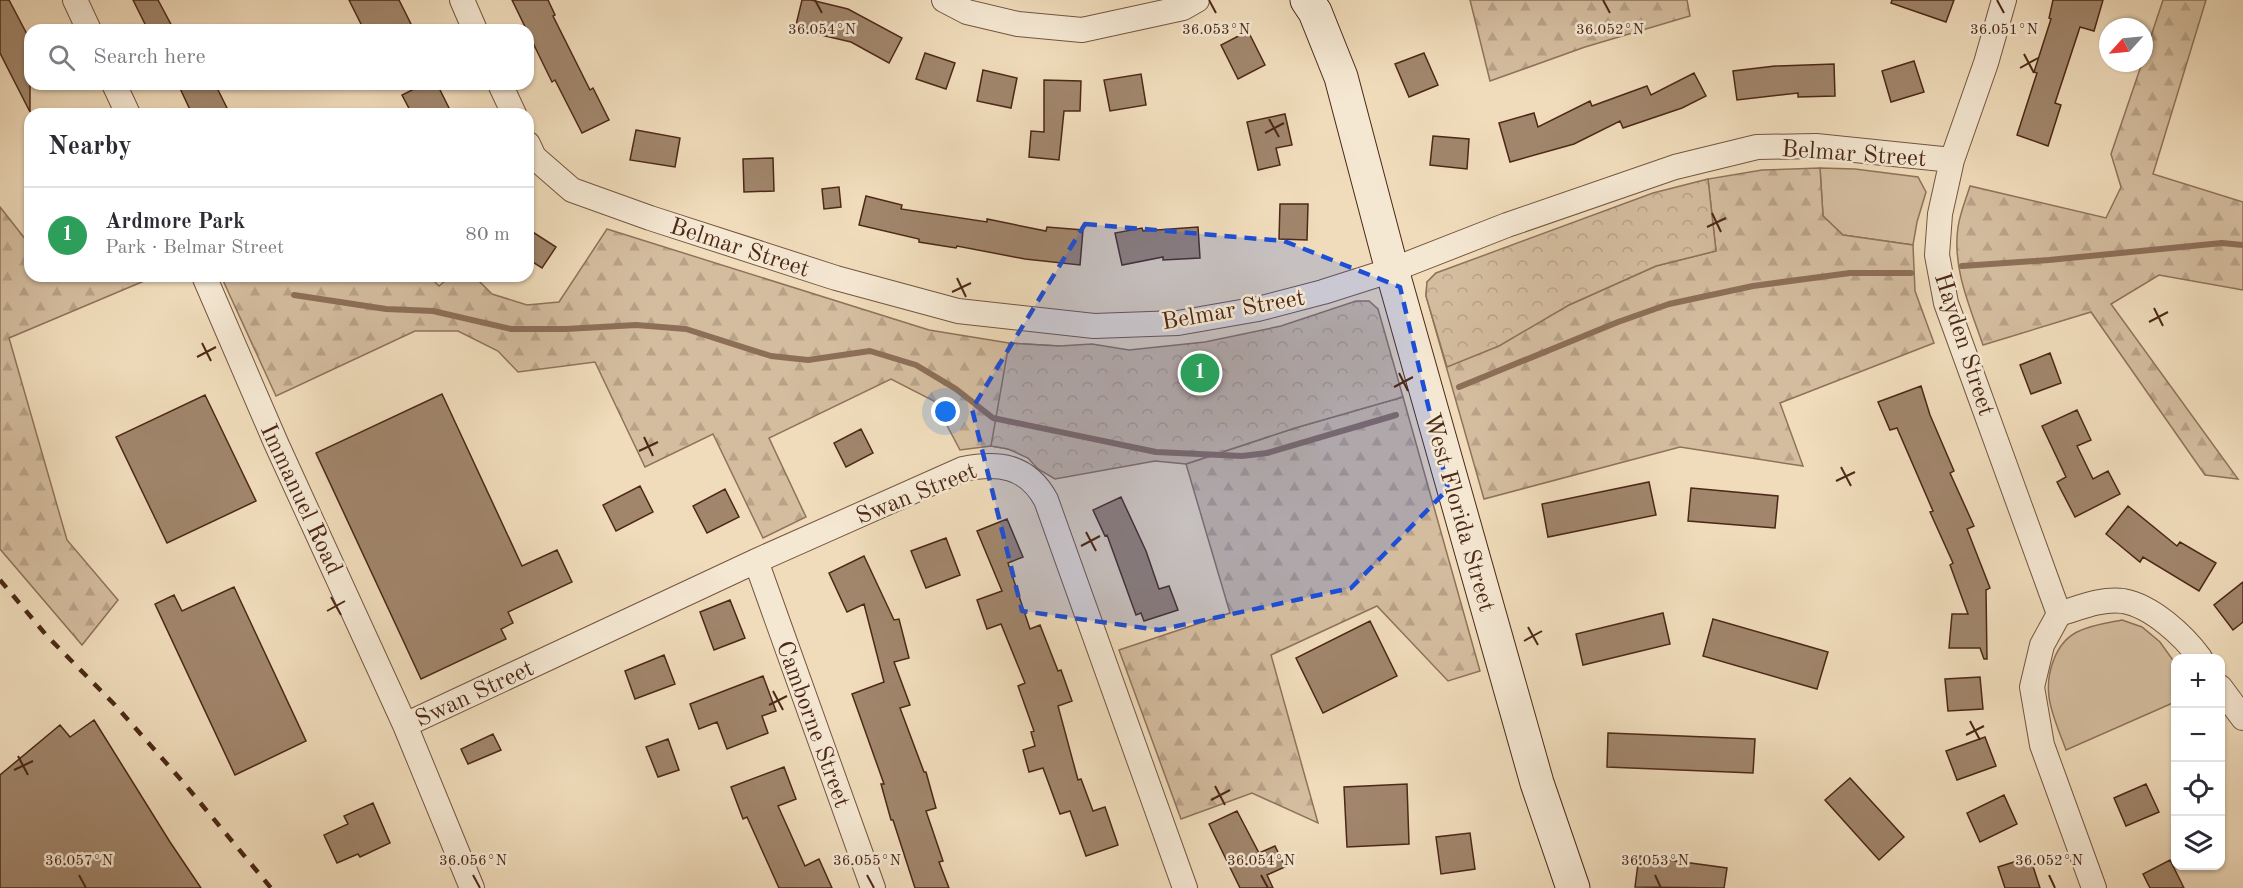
<!DOCTYPE html>
<meta charset="utf-8">
<style>
body{margin:0;font-family:"Old Standard TT",serif;background:#f2f2f3;color:#2b2b33}
.controls{position:absolute;right:18px;bottom:18px;display:grid;overflow:hidden;border-radius:12px;box-shadow:0 2px 4px #0004}
.controls button{width:54px;height:54px;display:grid;place-items:center;padding:0;border:0;border-bottom:2px solid #e1e1e2;background:#fff;color:#2b2b33;font:30px sans-serif}
.compass{position:absolute;left:2099px;top:18px;width:54px;height:54px;border-radius:50%;background:#fff;box-shadow:0 2px 4px #0004;rotate:243deg}
.you{position:absolute;left:946px;top:412px;width:21px;height:21px;margin:-15px;border:4px solid #fff;border-radius:50%;background:#1a73e8;box-shadow:0 0 0 9px #1a73e833}
.badge{display:grid;place-items:center;width:39px;height:39px;border-radius:50%;background:#8f2418;color:#fff;font-size:20px;font-weight:700}
.pin{position:absolute;translate:-50% -50%;border:3px solid #fff;box-shadow:0 2px 6px #0006}
.list{margin:0;padding:0;list-style:none}
h2{display:flex;justify-content:space-between;align-items:center;height:78px;margin:0;padding:0 24px;font-size:26px}
h2 small{font-size:20px;font-weight:400;color:#7c7c81}
.list li{display:grid;grid-template-columns:39px 1fr auto;gap:18px;align-items:center;box-sizing:border-box;height:96px;padding:0 24px;border-top:2px solid #e1e1e2}
.list b{display:block;font-size:22px;white-space:nowrap}
.list p{margin:0;font-size:20px;white-space:nowrap;color:#7c7c81}
.list em{font-size:20px;font-style:normal;color:#7c7c81}
.icon{flex:none;width:33px;height:33px;fill:none;stroke:currentColor;stroke-width:2;stroke-linecap:round;stroke-linejoin:round}
.map{position:relative;flex:none;width:2243px;height:888px;overflow:hidden}
.search{position:absolute;background:#fff;box-shadow:0 2px 4px #0004;left:24px;top:24px;width:510px;height:66px;display:flex;align-items:center;gap:15px;box-sizing:border-box;padding:0 21px;border-radius:18px;color:#7c7c81;font-size:22px}
.panel{position:absolute;background:#fff;box-shadow:0 2px 4px #0004;left:24px;top:108px;width:510px;height:174px;border-radius:18px}
.map>svg:first-child{display:block}
.grass{fill:#d4bd9f;stroke:#90725b;stroke-width:1.5}
.forest{fill:url(#forest-firs);stroke:#90725b;stroke-width:1.5}
.park{fill:url(#park-crowns);stroke:#90725b;stroke-width:1.5}
.lines{fill:none;stroke-linecap:round;stroke-linejoin:round}
.stream{stroke:#8d6f58;stroke-width:6}
.building{fill:#a1866c;stroke:#4c2817;stroke-width:1.5}
.street-casing{stroke:#755540;stroke-width:26}
.secondary-casing{stroke:#4c2817;stroke-width:35}
.street{stroke:#f5e8d3;stroke-width:24}
.secondary{stroke:#f5e8d3;stroke-width:33}
.rail{stroke:#4c2817;stroke-width:4.5;stroke-dasharray:10 10;stroke-linecap:butt}
.marked{fill:#1d4ed8;fill-opacity:0.2;stroke:#1d4ed8;stroke-width:4.5;stroke-dasharray:12 8;stroke-linejoin:round}
.ticks{fill:none;stroke:#4c2817;stroke-width:2}
.labels{text-anchor:middle;stroke-width:5;stroke-linejoin:round;paint-order:stroke}
.street-label{font-size:24px;fill:#4c2817;stroke:#f5e8d3}
.ticks-label{font-size:15px;text-anchor:middle;fill:#4c2817;stroke:#f5e8d3;stroke-width:5;stroke-linejoin:round;paint-order:stroke}
</style>
<div class="map">
<svg width="2243" height="888" viewBox="0 0 2243 888">
<defs>
<pattern id="forest-firs" width="22" height="20" patternUnits="userSpaceOnUse" patternTransform="scale(1.5)"><rect width="22" height="20" fill="#d4bd9f"/><path d="M5 1l3.5 6h-7zM16 11l3.5 6h-7z" fill="#b8a288"/></pattern>
<pattern id="park-crowns" width="20" height="18" patternUnits="userSpaceOnUse" patternTransform="scale(1.5)"><rect width="20" height="18" fill="#d4bd9f"/><path d="M2 6a3 3 0 1 1 6 0M12 15a3 3 0 1 1 6 0" fill="none" stroke="#b8a288"/></pattern>
</defs>
<rect width="100%" height="100%" fill="#f0dcbb"/>
<filter id="stains"><feTurbulence type="fractalNoise" baseFrequency=".00333" numOctaves="4"/><feColorMatrix values="0 0 0 0 .2 0 0 0 0 .09 0 0 0 0 .02 0 0 0 .5 -.17"/></filter>
<radialGradient id="worn" r=".72"><stop offset=".6" stop-color="#630" stop-opacity="0"/><stop offset="1" stop-color="#630" stop-opacity=".3"/></radialGradient>
<path class="grass" d="M1820,168L1855,169L1918,177L1926,192L1917,222L1913,245L1843,235L1823,216Z
M2122,620L2142,627L2160,642L2175,663V702L2066,750C2060,733 2051,714 2049,697C2046,674 2055,643 2077,632C2091,625 2107,623 2122,620Z"/>
<path class="forest" d="M1470,0H1687L1690,16L1585,47L1490,81Z
M2163,0H2206L2153,174L2243,202V290L2159,275L2111,304L2238,479L2205,475L2091,312L1983,345C1970,307 1952,268 1958,227C1960,213 1966,199 1970,186L2106,218L2121,187L2111,154L2142,63H2144V57Z
M1820,168L1823,216L1843,235L1913,245L1915,291L1934,343L1780,403L1803,466L1680,447L1484,499L1426,296L1427,282L1436,273L1569,305L1656,266L1716,251L1708,179L1762,170Z
M0,207L26,240L30,238V276H156L9,338L67,540L118,600L82,645L0,549Z
M607,229L929,330L1009,343L1059,346L1008,449L991,446L960,450L934,401L891,379L769,438L806,517L763,538L713,434L645,467L595,362L518,372L498,351L458,331H415L276,396L221,276H429L439,286L451,276H474L492,294L527,305L559,302Z
M1403,397L1480,671L1448,681L1377,606L1271,655L1318,823L1252,793L1181,819L1119,650L1230,613L1186,464L1295,428Z"/>
<path class="park" d="M1708,179L1716,251L1656,266L1569,305L1499,346L1447,367L1426,296L1427,282L1436,273L1653,193Z
M1356,301H1369L1378,309L1403,397L1295,428L1186,464L1155,461L1055,479L1038,469L1028,458L1008,449L991,446L1009,343L1059,346L1092,344L1129,350L1205,342L1281,326Z"/>
<g class="lines">
<path class="stream" d="M1962,266L2049,260L2222,243L2243,245
M294,295L386,309L433,311L511,329H566L636,325L686,329L771,356L808,360L870,351L916,365L956,389L993,418L1156,452L1242,456L1267,453L1396,415
M1459,387L1618,322L1669,304L1753,286L1850,273H1911"/>
</g>
<path class="building" d="M0,0H9L30,40V112L0,53Z
M133,0H158L174,30H148Z
M349,0H399L414,30H364Z
M512,0H548L555,15L553,16L590,90L593,88L609,120L582,133L555,80L552,82Z
M802,0H811L848,9L902,38L889,63L851,42L795,29Z
M1892,0H1954L1946,22L1891,3Z
M2053,0H2103L2094,31L2080,27L2055,103L2061,105L2048,146L2017,135L2037,73L2034,72L2051,19L2049,18Z
M1248,31L1265,65L1238,79L1221,45Z
M925,53L955,63L946,89L916,79Z
M1424,53L1438,85L1409,97L1395,64Z
M1914,61L1924,92L1891,102L1882,71Z
M1834,64L1835,96L1798,97V93L1737,100L1733,71L1775,66Z
M983,70L1017,78L1011,108L977,101Z
M1694,73L1706,96L1682,108L1623,128L1620,121L1574,144L1510,162L1499,123L1534,113L1538,127L1590,101L1592,106L1647,86L1651,95Z
M1141,74L1146,105L1110,111L1104,80Z
M1044,80L1081,81L1080,111H1064L1059,160L1029,157L1031,131L1044,132Z
M178,84H215L230,114H192Z
M424,84H437L452,114H412L402,95Z
M1285,114L1292,145L1276,148L1280,165L1258,170L1247,122Z
M636,130L680,138L675,167L630,160Z
M1433,136L1469,139L1467,169L1430,165Z
M773,158L774,191L744,192L743,159Z
M839,187L841,207L824,209L822,189Z
M866,196L902,205L901,209L987,222V219L1046,231L1047,227L1083,230L1080,265L1025,259L957,246L956,248L919,242V239L859,225Z
M1280,204H1308L1307,240L1279,239Z
M1198,227L1200,258L1163,260V257L1122,265L1115,233L1142,228L1143,231Z
M528,229L556,247L542,268L528,259Z
M2050,353L2061,383L2031,394L2020,365Z
M1921,386L1930,415L1954,471L1950,473L1974,526L1967,529L1990,588L1986,590L1987,659H1984L1980,648H1949L1952,614H1968L1950,565L1953,563L1930,512L1933,511L1897,428L1890,430L1878,402Z
M442,394L522,566L557,550L572,582L508,612L513,623L501,629L506,639L421,679L316,453Z
M205,395L256,501L167,543L116,437Z
M2077,410L2091,440L2077,446L2093,479L2108,471L2120,494L2075,517L2057,482L2066,477L2042,426Z
M861,429L873,453L846,467L834,443Z
M1649,482L1656,515L1548,537L1542,504Z
M640,486L653,512L616,531L603,505Z
M1691,488L1778,496L1775,528L1688,521Z
M725,489L739,517L707,533L693,506Z
M1121,497L1146,551L1159,589L1169,586L1178,610L1144,621L1141,613L1136,615L1107,535L1105,536L1093,510Z
M2128,506L2177,546L2180,542L2216,563L2199,591L2143,557L2140,562L2106,534Z
M1007,519L1023,557L1008,563L1030,629L1040,625L1058,671L1061,670L1072,701L1058,706L1078,780L1081,779L1093,811L1105,807L1118,845L1086,856L1070,811L1060,814L1043,768L1029,772L1023,750L1035,746L1031,732L1034,731L1018,686L1025,683L1001,624L987,629L977,600L1002,591L977,531Z
M946,538L960,575L926,588L911,551Z
M864,556L894,620L899,619L909,658L894,662L910,705L900,708L924,772H926L936,808L926,811L943,861L939,862L949,888H915L893,820H891L881,784H884L852,694L884,682L864,604L847,612L829,573Z
M2243,582V622L2233,630L2214,605Z
M234,587L306,741L235,775L155,604L174,595L182,611Z
M730,600L745,638L714,650L700,612Z
M1663,613L1670,644L1583,665L1576,634Z
M1713,619L1828,652L1817,689L1703,656Z
M1370,621L1397,676L1323,713L1296,658Z
M664,655L675,684L635,699L625,671Z
M763,676L776,711L762,716L768,733L727,749L717,722L699,729L690,704Z
M1980,677L1983,709L1948,711L1945,679Z
M94,720L170,842L201,888H0V775L60,725L70,737Z
M1608,733L1755,739L1753,773L1607,767Z
M493,734L501,750L468,764L461,749Z
M1985,737L1996,766L1957,780L1946,751Z
M668,739L679,770L658,777L646,747Z
M784,767L796,799L778,806L805,866L819,859L832,888H779L747,817L743,819L731,787Z
M1850,778L1904,837L1879,860L1825,800Z
M1407,784L1409,844L1347,847L1344,787Z
M2146,784L2159,812L2126,826L2114,798Z
M2004,795L2017,824L1980,842L1967,813Z
M373,803L390,843L360,857L358,854L337,863L324,835L348,824L344,816Z
M1237,811L1259,853L1275,846L1285,867L1267,875L1273,888H1240L1209,824Z
M1470,833L1475,869L1441,874L1436,837Z
M1639,856L1727,868L1724,888L1635,887Z
M2030,857L2040,888H2005L1998,867Z
M2170,860L2184,888H2150L2143,874Z"/>
<g class="lines">
<defs>
<path id="street" d="M75,0L89,30
M462,0L475,30
M944,0L967,12L1018,24L1082,30L1183,8L1197,0
M2004,0L1986,63L1952,160L1940,214L1937,255L1946,303L2059,614
M114,84L128,114
M500,84L514,114
M528,144L534,157L572,190L650,218L836,278L958,311L1094,326L1178,323L1258,309L1323,292L1392,270L1507,225L1675,167L1757,147L1816,146L1952,160
M204,276L276,443L405,725L472,888
M756,561L873,888
M2059,614L2042,645L2032,687L2042,745L2094,888
M2059,614C2079,608 2102,598 2123,601C2152,606 2184,636 2200,658
M2220,687L2243,718
M405,725L756,561L963,469C998,462 1027,465 1046,500L1185,888"/>
<path id="secondary" d="M1307,0L1315,12L1341,77L1392,270L1537,783L1573,888"/>
</defs>
<use href="#street" class="street-casing"/>
<use href="#secondary" class="secondary-casing"/>
<use href="#street" class="street"/>
<use href="#secondary" class="secondary"/>
<path class="rail" d="M0,580L47,636L115,705L183,782L271,888"/>
</g>
<path class="marked" d="M1085,224L1284,241L1400,287L1448,489L1351,588L1159,630L1022,611L972,409Z"/>
<path class="ticks" d="M815,0L822,13M1209,0L1216,13M1603,0L1610,13M1997,0L2004,13M2024,54L2034,73M2020,68L2038,58M1269,119L1279,137M1265,133L1284,123M1712,213L1721,232M1707,227L1726,218M957,278L966,297M952,292L971,283M2154,308L2163,326M2149,322L2168,312M202,343L211,361M197,357L216,347M1399,373L1408,391M1394,387L1413,377M644,437L653,456M639,451L658,442M1841,467L1851,486M1836,481L1855,472M1086,532L1096,551M1081,546L1100,536M331,597L341,615M327,611L345,601M1528,627L1538,645M1524,641L1542,631M773,691L783,710M769,705L787,696M1970,721L1980,740M1966,735L1984,726M18,756L28,775M14,770L33,761M1215,786L1225,805M1211,800L1230,790M79,875L86,888M473,875L480,888M867,875L874,888M1261,875L1268,888M1655,875L1661,888M2049,875L2055,888"/>
<g class="labels">
<g class="street-label">
<text transform="translate(1854 153) rotate(4)" y="8">Belmar Street</text>
<text transform="translate(740 247) rotate(18)" y="8">Belmar Street</text>
<text transform="translate(1233 309) rotate(-10)" y="8">Belmar Street</text>
<text transform="translate(1965 344) rotate(72)" y="8">Hayden Street</text>
<text transform="translate(916 493) rotate(-22)" y="8">Swan Street</text>
<text transform="translate(302 499) rotate(65)" y="8">Immanuel Road</text>
<text transform="translate(1460 512) rotate(74)" y="8">West Florida Street</text>
<text transform="translate(474 693) rotate(-25)" y="8">Swan Street</text>
<text transform="translate(814 724) rotate(70)" y="8">Camborne Street</text>
</g>
</g>
<g class="ticks-label">
<text x="822" y="34">36.054°N</text>
<text x="1216" y="34">36.053°N</text>
<text x="1610" y="34">36.052°N</text>
<text x="2004" y="34">36.051°N</text>
<text x="79" y="865">36.057°N</text>
<text x="473" y="865">36.056°N</text>
<text x="867" y="865">36.055°N</text>
<text x="1261" y="865">36.054°N</text>
<text x="1655" y="865">36.053°N</text>
<text x="2049" y="865">36.052°N</text>
</g>
<rect width="100%" height="100%" filter="url(#stains)"/>
<rect width="100%" height="100%" fill="url(#worn)"/>
</svg>
<div class="controls">
<button>+</button>
<button>−</button>
<button><svg class="icon" aria-label="locate" viewBox="0 0 24 24"><circle cx="12" cy="12" r="6"/><path d="M12 2v4M12 18v4M2 12h4M18 12h4"/></svg></button>
<button><svg class="icon" aria-label="layers" viewBox="0 0 24 24"><path d="M12 4l9 5-9 5-9-5zM3 14l9 5 9-5"/></svg></button>
</div>
<svg class="compass" viewBox="-18 -18 36 36"><path d="M0-13l5 13h-10z" fill="#e53935"/><path d="M0 13l5-13h-10z" fill="#7c7c81"/></svg>
<div class="you"></div>
<div class="pin badge" style="left:1200px;top:373px;background:#2e9e5b">1</div>
<div class="search"><svg class="icon" aria-label="search" viewBox="0 0 24 24"><circle cx="10" cy="10" r="6"/><path d="M15 15l6 6"/></svg>Search here</div>
<section class="panel">
<h2>Nearby<small></small></h2>
<ul class="list">
<li><span class="badge" style="background:#2e9e5b">1</span><div><b>Ardmore Park</b><p>Park · Belmar Street</p></div><em>80 m</em></li>
</ul>
</section>
</div>
